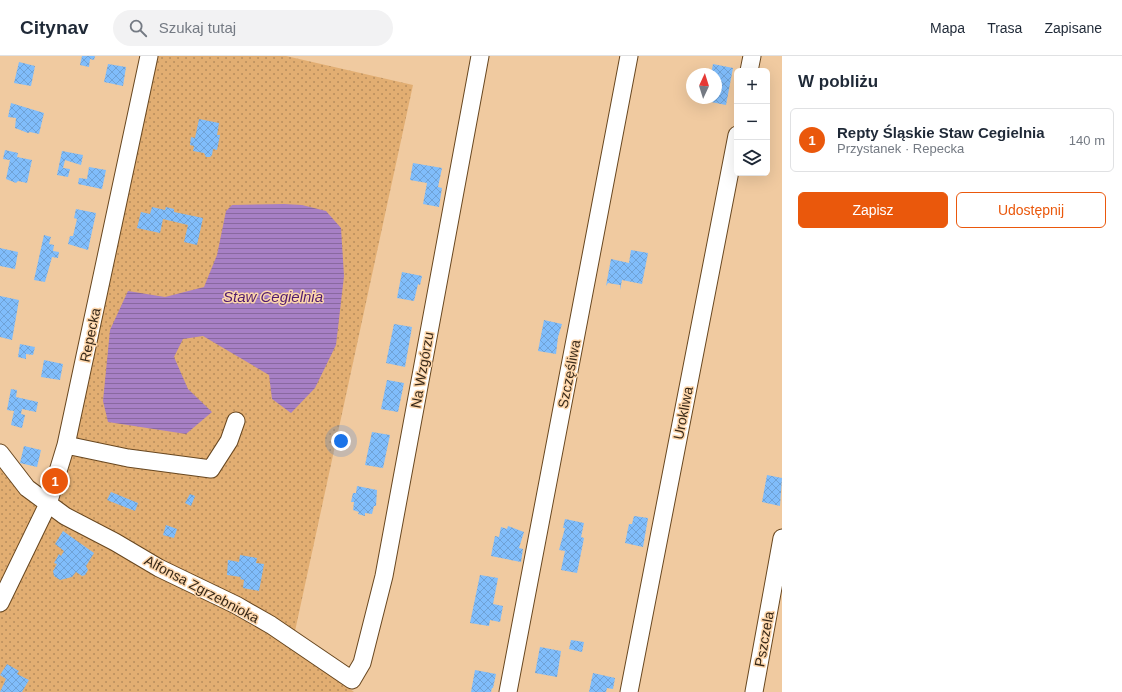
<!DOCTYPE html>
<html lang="pl">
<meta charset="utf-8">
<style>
body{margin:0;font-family:Helvetica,sans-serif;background:#f2f2f3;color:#1f2937}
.controls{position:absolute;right:12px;top:12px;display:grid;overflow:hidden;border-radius:6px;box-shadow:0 4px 16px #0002}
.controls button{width:36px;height:36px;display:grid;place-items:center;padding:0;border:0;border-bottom:1px solid #e0e1e3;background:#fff;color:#1f2937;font:20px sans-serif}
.compass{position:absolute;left:686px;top:12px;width:36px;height:36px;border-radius:50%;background:#fff;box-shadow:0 4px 16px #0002;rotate:4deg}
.you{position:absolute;left:341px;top:385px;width:14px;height:14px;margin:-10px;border:3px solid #fff;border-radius:50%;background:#1a73e8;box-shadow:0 0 0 6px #1a73e833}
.badge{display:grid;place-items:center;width:26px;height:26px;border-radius:50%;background:#ea580c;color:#fff;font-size:13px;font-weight:700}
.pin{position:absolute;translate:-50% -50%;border:2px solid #fff;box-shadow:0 1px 4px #0006}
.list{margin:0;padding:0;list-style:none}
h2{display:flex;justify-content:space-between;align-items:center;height:52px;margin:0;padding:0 16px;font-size:17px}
h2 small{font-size:13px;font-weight:400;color:#747a83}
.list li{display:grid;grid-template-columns:26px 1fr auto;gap:12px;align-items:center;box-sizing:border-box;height:64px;margin:0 8px 8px;padding:0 8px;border:1px solid #e0e1e3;border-radius:6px}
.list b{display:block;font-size:15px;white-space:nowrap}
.list p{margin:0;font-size:13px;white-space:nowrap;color:#747a83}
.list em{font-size:13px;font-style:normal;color:#747a83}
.actions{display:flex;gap:8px;padding:12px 16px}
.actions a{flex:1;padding:9px 0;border:1px solid #ea580c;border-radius:6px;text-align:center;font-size:14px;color:#ea580c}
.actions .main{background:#ea580c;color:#fff}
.icon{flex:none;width:22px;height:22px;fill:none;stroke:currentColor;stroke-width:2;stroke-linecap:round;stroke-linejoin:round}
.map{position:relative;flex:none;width:782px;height:636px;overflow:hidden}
header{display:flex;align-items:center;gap:24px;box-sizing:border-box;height:56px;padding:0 20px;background:#fff;border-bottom:1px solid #e0e1e3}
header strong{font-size:19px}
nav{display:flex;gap:22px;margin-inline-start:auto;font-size:14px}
.search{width:280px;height:36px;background:#f2f2f3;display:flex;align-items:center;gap:10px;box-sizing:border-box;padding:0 14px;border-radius:22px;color:#747a83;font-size:15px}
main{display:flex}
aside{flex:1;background:#fff}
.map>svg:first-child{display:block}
.park{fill:url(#park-dots)}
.water{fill:url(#water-rules)}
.building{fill:url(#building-cross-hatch)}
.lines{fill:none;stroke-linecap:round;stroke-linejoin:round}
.minor-casing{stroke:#684720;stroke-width:19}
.minor{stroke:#fff;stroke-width:17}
.labels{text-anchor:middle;stroke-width:3;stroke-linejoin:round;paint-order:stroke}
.street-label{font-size:14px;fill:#372818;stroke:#fed7ac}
.water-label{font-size:15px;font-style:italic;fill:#4f1b6e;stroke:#fed7ac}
</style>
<header>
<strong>Citynav</strong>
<div class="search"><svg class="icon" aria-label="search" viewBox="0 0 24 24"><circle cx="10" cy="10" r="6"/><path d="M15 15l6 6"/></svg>Szukaj tutaj</div>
<nav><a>Mapa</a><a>Trasa</a><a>Zapisane</a></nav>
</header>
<main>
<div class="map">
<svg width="782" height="636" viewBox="0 0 782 636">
<defs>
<pattern id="park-dots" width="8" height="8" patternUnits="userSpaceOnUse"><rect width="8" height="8" fill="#e2ae72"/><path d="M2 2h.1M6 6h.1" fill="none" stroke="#b88e5d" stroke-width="1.8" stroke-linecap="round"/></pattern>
<pattern id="water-rules" width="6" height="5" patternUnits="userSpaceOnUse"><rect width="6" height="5" fill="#a780c5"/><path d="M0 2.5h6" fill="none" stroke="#89699f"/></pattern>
<pattern id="building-cross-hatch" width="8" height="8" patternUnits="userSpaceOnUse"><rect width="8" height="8" fill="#80bdfb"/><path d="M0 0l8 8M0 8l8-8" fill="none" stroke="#6fa2d6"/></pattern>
</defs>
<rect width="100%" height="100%" fill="#f0caa0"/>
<path class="park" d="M156,0H286L413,29L292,589L354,636H0V410L33,445L54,463Z"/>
<path class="water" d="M284,148L302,149L326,155L341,172L344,220L336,289L315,332L291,357L272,343L269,319L203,280L183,283L174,301L188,333L212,356L186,378L108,366L103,345L110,274L128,235L165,241L204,231L217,199L226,155L232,149Z"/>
<path class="building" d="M82,0H95L94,4L90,3L89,11L80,9Z
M19,6L35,10L31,30L14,27Z
M108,8L126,11L123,30L104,26Z
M713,8L733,12L726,49L706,45V42H716V18H711Z
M11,47L44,57L39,78L30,76L28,77L15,72L16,62L8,61Z
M199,63L219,67L217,79H220L217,94L213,93L212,99L210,101H206L204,97L193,95L194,90L190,89L191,81L195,82Z
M5,94L18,97L17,101L32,104L27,127L18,125L16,127L6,123L10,104L3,103Z
M62,95L83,99L81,109L65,104L63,112L70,113L68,121L57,119Z
M413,107L442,112L438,131L442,132L439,151L423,148L427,127L410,124Z
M89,111L106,114L102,133L78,128L79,122L87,123Z
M152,151L165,154L166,151L174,153V156L203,162L197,189L184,186L188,169L163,163L160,177L137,172L141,156L150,158Z
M76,153L96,157L88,194L68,188L70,180H73L77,163L74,162Z
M44,179L51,181L49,188L54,189L53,195L59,196L58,202L52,201L45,226L34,224Z
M0,192L18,196L15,213L0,210Z
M631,194L648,197L642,228L622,224L620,234V229L608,227L606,230L611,203L629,207Z
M402,216L422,220L420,229L418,228L414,245L397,242Z
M0,240L19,244L12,284L0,281Z
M544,264L562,268L558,281L556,298L538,295Z
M394,268L412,271L405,311L386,307Z
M20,288L35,291L33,299L26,298V303L18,301Z
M44,304L63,308L60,324L41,321Z
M387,324L404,327L398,356L381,353Z
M11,333L17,334L16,341L38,346L36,356L22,353L21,358L25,359L22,372L11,369L14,355L7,354Z
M372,376L390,379L383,412L365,409Z
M24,390L41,394L37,411L20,407Z
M767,419L782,422L780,450L762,446Z
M357,430L377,434L376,450H374L372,458L365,457V460L358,458L359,456L353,454L354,446H351L353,437H356Z
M111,436L138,447L135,455L107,444Z
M190,438L195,440L191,450L185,447Z
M634,460L648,462L643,491L625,487L629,468H632Z
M565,463L584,467L581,481L584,482L577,517L561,514L565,495L559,494L565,472H563Z
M166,469L177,473L174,482L163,479Z
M508,470L524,476L519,492L523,493L521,506L491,500L495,480L499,481L501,471L507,473Z
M63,475L94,497L86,510L88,514L85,519L82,520L76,516L72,521L60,524L54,520L53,515L57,508L54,507L59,498L61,500L64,495L55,488Z
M240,499L257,502L256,507L264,508L259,535L243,532L244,524L240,523L241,521L227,519L228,504L239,506Z
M480,519L498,522L493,548L503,550L500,566L490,564L489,570L470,567Z
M571,584L584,586L582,596L569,593Z
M540,591L561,595L557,621L535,617Z
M7,608L19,615L17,618L29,624L22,636H0L6,623L0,619Z
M475,614L496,618L493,632H492L491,636H471Z
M593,617L615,622L613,633L607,632L606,636H589Z"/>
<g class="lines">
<defs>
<path id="minor" d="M749,15L752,0
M66,389L128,402L211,413L229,385L236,365
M0,397L27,432L65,460L115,486L159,512L236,549L271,569L352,624L362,607L384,520L480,0
M0,547L48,448L66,389L149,0
M508,636L629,0
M629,636L737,79
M754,636L782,482"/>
</defs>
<use href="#minor" class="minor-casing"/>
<use href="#minor" class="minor"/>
</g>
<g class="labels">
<g class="street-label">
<text transform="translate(90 279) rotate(-78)" y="5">Repecka</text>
<text transform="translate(422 314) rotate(-80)" y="5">Na Wzgórzu</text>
<text transform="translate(569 318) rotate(-79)" y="5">Szczęśliwa</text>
<text transform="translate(683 357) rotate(-79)" y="5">Urokliwa</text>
<text transform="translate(202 533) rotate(28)" y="5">Alfonsa Zgrzebnioka</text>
<text transform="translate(764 583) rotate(-80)" y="5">Pszczela</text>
</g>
<g class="water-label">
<text x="273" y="246">Staw Cegielnia</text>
</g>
</g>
</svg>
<div class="controls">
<button>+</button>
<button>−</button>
<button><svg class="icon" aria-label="layers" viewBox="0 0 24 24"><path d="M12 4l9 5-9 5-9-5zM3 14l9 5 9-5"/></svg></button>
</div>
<svg class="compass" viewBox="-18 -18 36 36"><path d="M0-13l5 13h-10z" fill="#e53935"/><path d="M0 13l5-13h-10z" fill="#747a83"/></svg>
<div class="you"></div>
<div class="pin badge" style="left:55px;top:425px">1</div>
</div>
<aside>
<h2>W pobliżu<small></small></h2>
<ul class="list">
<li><span class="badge">1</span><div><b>Repty Śląskie Staw Cegielnia</b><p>Przystanek · Repecka</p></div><em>140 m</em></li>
</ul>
<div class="actions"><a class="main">Zapisz</a><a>Udostępnij</a></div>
</aside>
</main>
